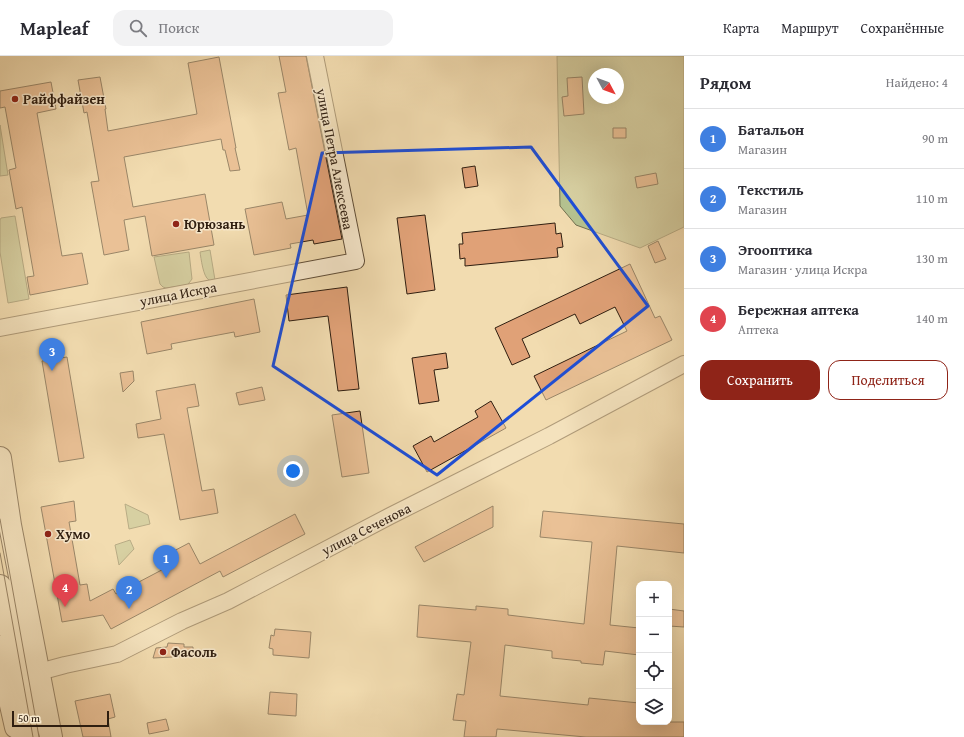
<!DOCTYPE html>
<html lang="ru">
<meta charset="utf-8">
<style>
body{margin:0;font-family:"Gentium Book Plus",serif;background:#f2f2f3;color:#2b2b33}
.controls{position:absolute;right:12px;bottom:12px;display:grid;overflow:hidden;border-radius:8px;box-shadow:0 4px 16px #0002}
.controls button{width:36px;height:36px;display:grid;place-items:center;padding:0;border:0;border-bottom:1px solid #e1e1e2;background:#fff;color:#2b2b33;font:20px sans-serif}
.compass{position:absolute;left:588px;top:12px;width:36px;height:36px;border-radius:50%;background:#fff;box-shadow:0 4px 16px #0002;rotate:131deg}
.scale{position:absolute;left:12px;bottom:10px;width:97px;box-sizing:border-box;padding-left:4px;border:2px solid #2f1e10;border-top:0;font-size:11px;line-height:14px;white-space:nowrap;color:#2f1e10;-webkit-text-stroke:3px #f7e8cc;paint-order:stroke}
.you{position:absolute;left:293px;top:415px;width:14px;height:14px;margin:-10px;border:3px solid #fff;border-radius:50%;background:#1a73e8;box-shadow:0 0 0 6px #1a73e833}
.badge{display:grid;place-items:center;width:26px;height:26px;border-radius:50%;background:#8f2418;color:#fff;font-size:13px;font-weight:700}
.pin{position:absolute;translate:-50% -33px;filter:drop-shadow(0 1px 2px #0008)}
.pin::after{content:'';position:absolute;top:21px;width:14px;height:12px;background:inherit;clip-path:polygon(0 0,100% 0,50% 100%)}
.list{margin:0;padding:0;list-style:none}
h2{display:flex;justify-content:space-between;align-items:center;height:52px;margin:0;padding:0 16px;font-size:17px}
h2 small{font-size:13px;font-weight:400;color:#7c7c81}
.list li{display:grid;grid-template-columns:26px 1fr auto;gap:12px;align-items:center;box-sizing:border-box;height:60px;padding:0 16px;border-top:1px solid #e1e1e2}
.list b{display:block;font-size:15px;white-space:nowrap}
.list p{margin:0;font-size:13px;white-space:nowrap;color:#7c7c81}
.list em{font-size:13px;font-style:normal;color:#7c7c81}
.actions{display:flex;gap:8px;padding:12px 16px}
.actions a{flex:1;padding:9px 0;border:1px solid #8f2418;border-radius:12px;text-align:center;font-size:14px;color:#8f2418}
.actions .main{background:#8f2418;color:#fff}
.icon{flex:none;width:22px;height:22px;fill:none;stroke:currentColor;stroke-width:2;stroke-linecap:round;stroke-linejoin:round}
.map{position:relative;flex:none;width:684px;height:681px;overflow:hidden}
header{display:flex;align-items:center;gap:24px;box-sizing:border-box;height:56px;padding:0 20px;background:#fff;border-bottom:1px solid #e1e1e2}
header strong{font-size:19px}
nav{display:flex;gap:22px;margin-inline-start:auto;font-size:14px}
.search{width:280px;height:36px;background:#f2f2f3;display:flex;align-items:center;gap:10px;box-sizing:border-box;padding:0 14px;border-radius:12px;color:#7c7c81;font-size:15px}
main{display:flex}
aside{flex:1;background:#fff}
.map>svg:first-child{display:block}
.green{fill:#b5c290;stroke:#727050;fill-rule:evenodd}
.building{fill:#e0a177;stroke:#2f1e10}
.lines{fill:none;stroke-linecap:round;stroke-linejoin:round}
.street-casing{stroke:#604e38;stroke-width:18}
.secondary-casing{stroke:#2f1e10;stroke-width:24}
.street{stroke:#f7e8cc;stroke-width:16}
.secondary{stroke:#f7e8cc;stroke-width:22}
.tram{stroke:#2f1e10;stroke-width:1}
.marked{fill:none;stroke:#1d4ed8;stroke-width:3;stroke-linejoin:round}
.poi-dot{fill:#8f2418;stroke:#f7e8cc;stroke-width:1.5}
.labels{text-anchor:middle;stroke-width:3;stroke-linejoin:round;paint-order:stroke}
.poi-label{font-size:14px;font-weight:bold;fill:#2f1e10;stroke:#f7e8cc;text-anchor:start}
.street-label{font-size:14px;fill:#2f1e10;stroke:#f7e8cc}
</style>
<header>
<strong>Mapleaf</strong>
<div class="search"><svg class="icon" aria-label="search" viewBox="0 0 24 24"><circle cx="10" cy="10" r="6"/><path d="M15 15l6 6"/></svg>Поиск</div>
<nav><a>Карта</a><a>Маршрут</a><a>Сохранённые</a></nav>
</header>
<main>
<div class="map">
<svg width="684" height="681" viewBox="0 0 684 681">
<rect width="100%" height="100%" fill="#f2dcb0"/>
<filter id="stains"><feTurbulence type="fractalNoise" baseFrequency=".005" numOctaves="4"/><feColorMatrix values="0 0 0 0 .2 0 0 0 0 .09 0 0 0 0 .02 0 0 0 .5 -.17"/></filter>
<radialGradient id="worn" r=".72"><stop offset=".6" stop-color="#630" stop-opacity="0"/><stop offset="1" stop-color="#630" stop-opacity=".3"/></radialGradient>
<path class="green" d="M557,0H684V171L640,192L576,169L560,150ZM594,18H618V42H594Z
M0,69L8,119L0,120Z
M15,160L29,243L8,247L0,196V164L1,162Z
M210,194L215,224C213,224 211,225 209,224C203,221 201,202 200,196Z
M189,196L192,223L189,227L187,229L166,232L163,231L160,228L154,201Z
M125,448L148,459L150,468L129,473Z
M130,484L134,493L119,509L115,489Z"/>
<path class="building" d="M279,0H306L342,183L314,188L313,184L290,188L291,192L254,199L245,153L282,146L286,163L308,159L296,92L289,94L278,37L286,36Z
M219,1L236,92H235L240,114L230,115L225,94H223L221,83L124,101L133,151L205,138L214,189L152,200L145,160L124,164L129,194L104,199L91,126L99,125L87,56L84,57L78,24L100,21L106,53H105L108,75L197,58L188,7Z
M582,21L584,58L564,60L562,41L568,40L567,22Z
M51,26L56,53L37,57L62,200L82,197L88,228L30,239L27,221L34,220L22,151L16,153L9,114L16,112L5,51L0,52V35Z
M613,72H626V82H613Z
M475,110L478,130L465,132L462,112Z
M656,117L658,128L637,132L635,121Z
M425,159L435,234L407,238L397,162Z
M555,167L556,178L561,177L563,191L557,192L558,201L465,210V202L460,203L459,188H463L462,177Z
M658,185L666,203L655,207L648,190Z
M630,208L655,262L660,260L672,284L546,344L534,320L627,275L615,251L580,268L575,258L522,283L530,301L512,309L495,272Z
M347,231L359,333L338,335L328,260L289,265L286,239Z
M254,243L260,276L235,281L234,276L171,288L172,293L147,298L141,266Z
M446,297L448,312L434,314L439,345L419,348L412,302Z
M67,301L84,402L59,406L42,305Z
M133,315L134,325L123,336L120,317Z
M195,328L199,350L187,352L202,435L214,433L218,457L180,464L164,378L138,382L136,368L161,363L156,335Z
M262,331L265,344L239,349L236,337Z
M491,345L506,372L427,416L413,390L431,380L434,386L478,361L475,355Z
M360,355L369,417L342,421L332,359Z
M74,445L76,465L69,466L80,529L87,528L90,545L113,533L116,538L175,507L170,497L189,487L200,508L295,458L305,478L223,521L220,515L111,573L103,559L62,566L41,451Z
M493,450V471L424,506L415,491Z
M543,455L684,468V497L617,490L610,569L639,572V599L605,595L603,609L581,607V605L552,602V595L505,589L500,640L588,649L589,642L639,647V666H684V681H586L497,673L496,681H464L466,665L453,664L457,638L464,639L471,586L417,581L419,549L476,554V550L508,553V559L584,568L592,486L540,481Z
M669,553L684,555V571L669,570Z
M275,573L311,576L309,602L273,599V593L269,592L271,579L274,580Z
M168,587L184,588V591H193V600L153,602L156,592L167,591Z
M270,636L297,638L296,660L268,658Z
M110,638L115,661L108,663L111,681H83L75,645Z
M166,663L169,674L149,678L147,667Z"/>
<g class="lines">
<defs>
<path id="street" d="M0,272L356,205L315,0
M39,616L65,609L117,598L182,565L228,545L390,460L549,380L684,308"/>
<path id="secondary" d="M0,402L10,469L51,681
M0,530L24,633L28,681
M0,591L8,636L16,671"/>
</defs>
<use href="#street" class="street-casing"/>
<use href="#secondary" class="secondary-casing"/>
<use href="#street" class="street"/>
<use href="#secondary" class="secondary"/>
<path class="tram" d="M0,463L39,681
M0,497L33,681"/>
</g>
<path d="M0 0H684V681H0ZM531,91L648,250L437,419L273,310L322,97Z" fill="#f2dcb0" fill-opacity=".55" fill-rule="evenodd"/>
<path class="marked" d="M531,91L648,250L437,419L273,310L322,97Z"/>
<g class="poi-dot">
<circle cx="15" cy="43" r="4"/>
<circle cx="176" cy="168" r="4"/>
<circle cx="48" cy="478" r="4"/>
<circle cx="163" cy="596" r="4"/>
</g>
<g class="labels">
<g class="poi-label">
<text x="23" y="48">Райффайзен</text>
<text x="184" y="173">Юрюзань</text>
<text x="56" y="483">Хумо</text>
<text x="171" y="601">Фасоль</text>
</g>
<g class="street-label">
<text transform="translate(335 103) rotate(79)" y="5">улица Петра Алексеева</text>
<text transform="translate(178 238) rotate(-11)" y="5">улица Искра</text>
<text transform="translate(366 473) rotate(-27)" y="5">улица Сеченова</text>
</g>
</g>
<rect width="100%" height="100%" filter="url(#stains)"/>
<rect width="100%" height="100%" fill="url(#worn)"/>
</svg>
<div class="controls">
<button>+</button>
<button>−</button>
<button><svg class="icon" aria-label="locate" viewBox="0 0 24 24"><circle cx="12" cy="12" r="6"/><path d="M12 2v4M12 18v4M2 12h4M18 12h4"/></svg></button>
<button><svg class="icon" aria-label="layers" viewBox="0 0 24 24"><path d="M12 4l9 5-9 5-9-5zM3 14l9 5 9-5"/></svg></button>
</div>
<svg class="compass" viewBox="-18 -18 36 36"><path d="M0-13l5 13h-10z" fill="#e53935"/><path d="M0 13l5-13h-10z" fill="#7c7c81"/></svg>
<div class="scale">50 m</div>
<div class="you"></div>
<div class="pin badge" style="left:166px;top:522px;background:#3f7fe0">1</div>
<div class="pin badge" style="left:129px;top:553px;background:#3f7fe0">2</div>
<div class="pin badge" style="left:52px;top:315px;background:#3f7fe0">3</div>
<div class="pin badge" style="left:65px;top:551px;background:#e0444e">4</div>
</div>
<aside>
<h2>Рядом<small>Найдено: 4</small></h2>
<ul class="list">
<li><span class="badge" style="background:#3f7fe0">1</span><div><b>Батальон</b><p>Магазин</p></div><em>90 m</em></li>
<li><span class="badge" style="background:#3f7fe0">2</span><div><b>Текстиль</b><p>Магазин</p></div><em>110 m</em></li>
<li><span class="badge" style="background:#3f7fe0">3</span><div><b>Эгооптика</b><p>Магазин · улица Искра</p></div><em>130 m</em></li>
<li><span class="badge" style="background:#e0444e">4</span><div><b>Бережная аптека</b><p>Аптека</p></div><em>140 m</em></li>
</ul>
<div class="actions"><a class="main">Сохранить</a><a>Поделиться</a></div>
</aside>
</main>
